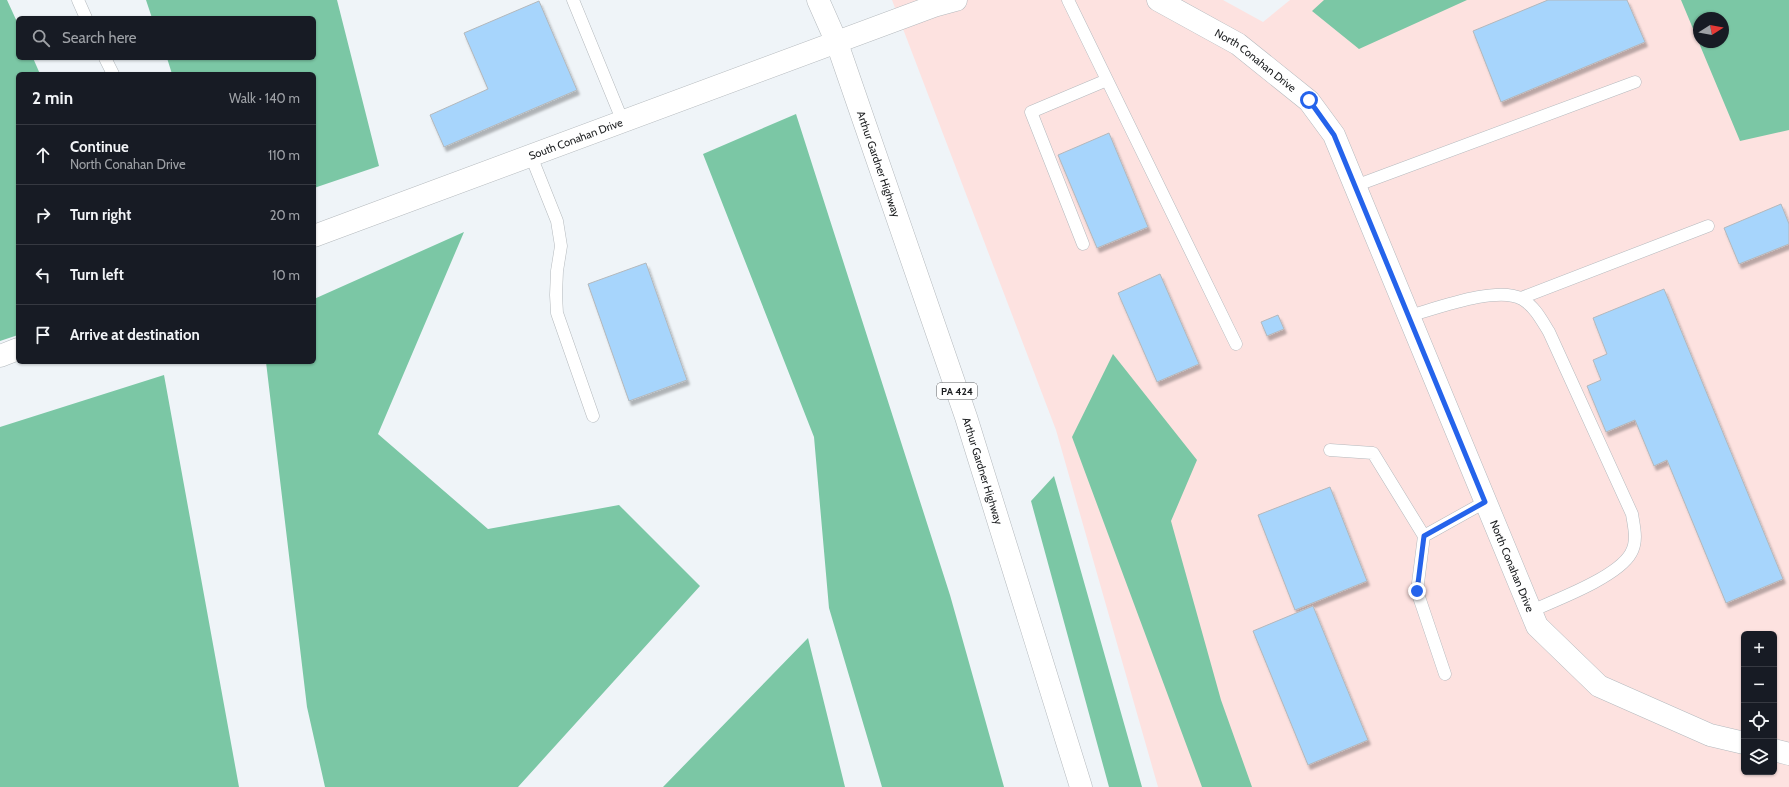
<!DOCTYPE html>
<meta charset="utf-8">
<style>
body{margin:0;font-family:Cabin,sans-serif;background:#20242c;color:#f1f3f6}
.controls{position:absolute;right:12px;bottom:12px;display:grid;overflow:hidden;border-radius:6px;box-shadow:0 1px 3px #0004}
.controls button{width:36px;height:36px;display:grid;place-items:center;padding:0;border:0;border-bottom:1px solid #363941;background:#171b24;color:#f1f3f6;font:20px sans-serif}
.compass{position:absolute;left:1693px;top:12px;width:36px;height:36px;border-radius:50%;background:#171b24;box-shadow:0 1px 3px #0004;rotate:79deg}
.stop{position:absolute;width:12px;height:12px;margin:-9px;border:3px solid #2563eb;border-radius:50%;background:#fff}
.stop.end{background:#2563eb;border-color:#fff;box-shadow:0 1px 4px #0008}
.list{margin:0;padding:0;list-style:none}
h2{display:flex;justify-content:space-between;align-items:center;height:52px;margin:0;padding:0 16px;font-size:17px}
h2 small{font-size:13px;font-weight:400;color:#9ea1a6}
.list li{display:grid;grid-template-columns:26px 1fr auto;gap:12px;align-items:center;box-sizing:border-box;height:60px;padding:0 16px;border-top:1px solid #363941}
.list b{display:block;font-size:15px;white-space:nowrap}
.list p{margin:0;font-size:13px;white-space:nowrap;color:#9ea1a6}
.list em{font-size:13px;font-style:normal;color:#9ea1a6}
.icon{flex:none;width:22px;height:22px;fill:none;stroke:currentColor;stroke-width:2;stroke-linecap:round;stroke-linejoin:round}
.map{position:relative;flex:none;width:1789px;height:787px;overflow:hidden}
.search{position:absolute;background:#171b24;box-shadow:0 1px 3px #0004;left:16px;top:16px;width:300px;height:44px;display:flex;align-items:center;gap:10px;box-sizing:border-box;padding:0 14px;border-radius:6px;color:#9ea1a6;font-size:15px}
.panel{position:absolute;background:#171b24;box-shadow:0 1px 3px #0004;left:16px;top:72px;width:300px;height:292px;border-radius:6px}
.map>svg:first-child{display:block}
.industrial{fill:#fde2e0;fill-rule:evenodd}
.forest{fill:#7bc7a5;fill-rule:evenodd}
.building{fill:#a7d5fc;stroke:#b3b8bc;filter:url(#shadow)}
.lines{fill:none;stroke-linecap:round;stroke-linejoin:round}
.lane-casing{stroke:#b4b9bd;stroke-width:13}
.street-casing{stroke:#b4b9bd;stroke-width:23}
.primary-casing{stroke:#b4b9bd;stroke-width:23}
.lane{stroke:#fff;stroke-width:12}
.street{stroke:#fff;stroke-width:22}
.primary{stroke:#fff;stroke-width:22}
.route{stroke:#2563eb;stroke-width:5}
.labels{text-anchor:middle;stroke-width:4;stroke-linejoin:round;paint-order:stroke}
.shield{fill:#fff;stroke:#5f6162;stroke-width:1}
.shield-label{font-size:10px;font-weight:bold;fill:#1b1d1f}
.street-label{font-size:11px;fill:#1b1d1f;stroke:#fff}
</style>
<div class="map">
<svg width="1789" height="787" viewBox="0 0 1789 787">
<defs>
<filter id="shadow"><feDropShadow dx="2.5" dy="4.5" stdDeviation="1" flood-color="#0004"/></filter>
</defs>
<rect width="100%" height="100%" fill="#eff4f8"/>
<path class="industrial" d="M892,0H1223L1263,22L1290,0H1789V787H1158L1056,430ZM1699,18H1723V42H1699ZM1744,634H1774V772H1744Z"/>
<path class="forest" d="M0,0H7L18,24V58H33L40,74H18V335L0,341Z
M146,0H337L379,166L314,188V74H172L167,58H314V18H152Z
M1324,0H1467L1359,49L1312,11Z
M1681,0H1789V130L1740,141ZM1699,18H1723V42H1699Z
M796,114L950,595L1004,787H882L829,608L814,437L703,154Z
M464,232L378,434L488,529L619,505L700,586L518,787H325L307,707L266,362H314V299Z
M1113,354L1197,460L1171,521L1221,700L1252,787H1202L1072,437Z
M164,375L239,787H0V427Z
M1054,476L1142,787H1109L1031,501Z
M808,638L845,787H663Z"/>
<path class="building" d="M1548,0H1627L1645,42L1501,102L1473,31Z
M539,1L577,90L444,147L430,115L488,89L464,33Z
M1109,133L1148,227L1097,248L1058,155Z
M1781,204L1789,224V244L1739,264L1724,228Z
M646,263L687,380L629,401L588,284Z
M1160,274L1199,364L1157,382L1118,293Z
M1664,289L1783,579L1726,603L1667,460L1654,466L1635,420L1606,432L1587,386L1601,380L1593,360L1607,354L1593,318Z
M1278,315L1284,329L1267,336L1261,322Z
M1330,487L1367,581L1295,610L1258,515Z
M1313,606L1368,740L1308,765L1253,631Z"/>
<g class="lines">
<defs>
<path id="lane" d="M78,0L86,18
M573,0L623,122
M1068,0L1236,344
M105,58L113,74
M531,156L557,221L561,246L557,271L556,295L557,313L593,416
M1355,186L1635,82
M1083,244L1031,112L1107,80
M1521,298L1708,226
M1409,316C1435,309 1497,285 1522,299C1535,307 1541,319 1549,332L1632,514C1634,527 1638,541 1631,553C1618,577 1556,600 1531,611
M1330,450L1373,453L1424,536
M1445,674L1417,591L1424,536L1485,502"/>
<g id="street">
<path id="s1" d="M1158,0L1238,44L1309,101L1334,135L1537,626L1599,686L1710,735L1744,743"/>
<path id="s2" d="M314,236L934,6L956,0"/>
<path d="M0,356L18,349"/>
<path d="M1774,750L1789,754"/>
</g>
<g id="primary">
<path id="s3" d="M818,0L837,43L966,417L1081,787"/>
</g>
</defs>
<use href="#lane" class="lane-casing"/>
<use href="#street" class="street-casing"/>
<use href="#primary" class="primary-casing"/>
<use href="#lane" class="lane"/>
<use href="#street" class="street"/>
<use href="#primary" class="primary"/>
</g>
<g class="lines">
<path class="route" d="M1309,100L1334,135L1485,502L1424,536L1417,591"/>
</g>
<g class="labels">
<rect class="shield" x="937" y="383" width="40" height="16" rx="3"/>
<g class="shield-label">
<text x="957" y="395">PA 424</text>
</g>
<g class="street-label">
<text dy="4" stroke="none"><textPath href="#s1" startOffset="115">North Conahan Drive</textPath></text>
<text dy="4" stroke="none"><textPath href="#s2" startOffset="279">South Conahan Drive</textPath></text>
<text dy="4" stroke="none"><textPath href="#s3" startOffset="175">Arthur Gardner Highway</textPath></text>
<text dy="4" stroke="none"><textPath href="#s3" startOffset="499">Arthur Gardner Highway</textPath></text>
<text dy="4" stroke="none"><textPath href="#s1" startOffset="691">North Conahan Drive</textPath></text>
</g>
</g>
</svg>
<div class="controls">
<button>+</button>
<button>−</button>
<button><svg class="icon" aria-label="locate" viewBox="0 0 24 24"><circle cx="12" cy="12" r="6"/><path d="M12 2v4M12 18v4M2 12h4M18 12h4"/></svg></button>
<button><svg class="icon" aria-label="layers" viewBox="0 0 24 24"><path d="M12 4l9 5-9 5-9-5zM3 14l9 5 9-5"/></svg></button>
</div>
<svg class="compass" viewBox="-18 -18 36 36"><path d="M0-13l5 13h-10z" fill="#e53935"/><path d="M0 13l5-13h-10z" fill="#9ea1a6"/></svg>
<div class="stop" style="left:1309px;top:100px"></div>
<div class="stop end" style="left:1417px;top:591px"></div>
<div class="search"><svg class="icon" aria-label="search" viewBox="0 0 24 24"><circle cx="10" cy="10" r="6"/><path d="M15 15l6 6"/></svg>Search here</div>
<section class="panel">
<h2>2 min<small>Walk · 140 m</small></h2>
<ul class="list">
<li><svg class="icon" aria-label="ahead" viewBox="0 0 24 24"><path d="M12 20V5M6 11l6-6 6 6"/></svg><div><b>Continue</b><p>North Conahan Drive</p></div><em>110 m</em></li>
<li><svg class="icon" aria-label="right" viewBox="0 0 24 24"><path d="M7 20v-9h11M14 6l5 5-5 5"/></svg><div><b>Turn right</b></div><em>20 m</em></li>
<li><svg class="icon" aria-label="left" viewBox="0 0 24 24"><path d="M17 20v-9H6M10 6l-5 5 5 5"/></svg><div><b>Turn left</b></div><em>10 m</em></li>
<li><svg class="icon" aria-label="arrive" viewBox="0 0 24 24"><path d="M6 21V4h12l-3 4 3 4H6"/></svg><div><b>Arrive at destination</b></div></li>
</ul>
</section>
</div>
